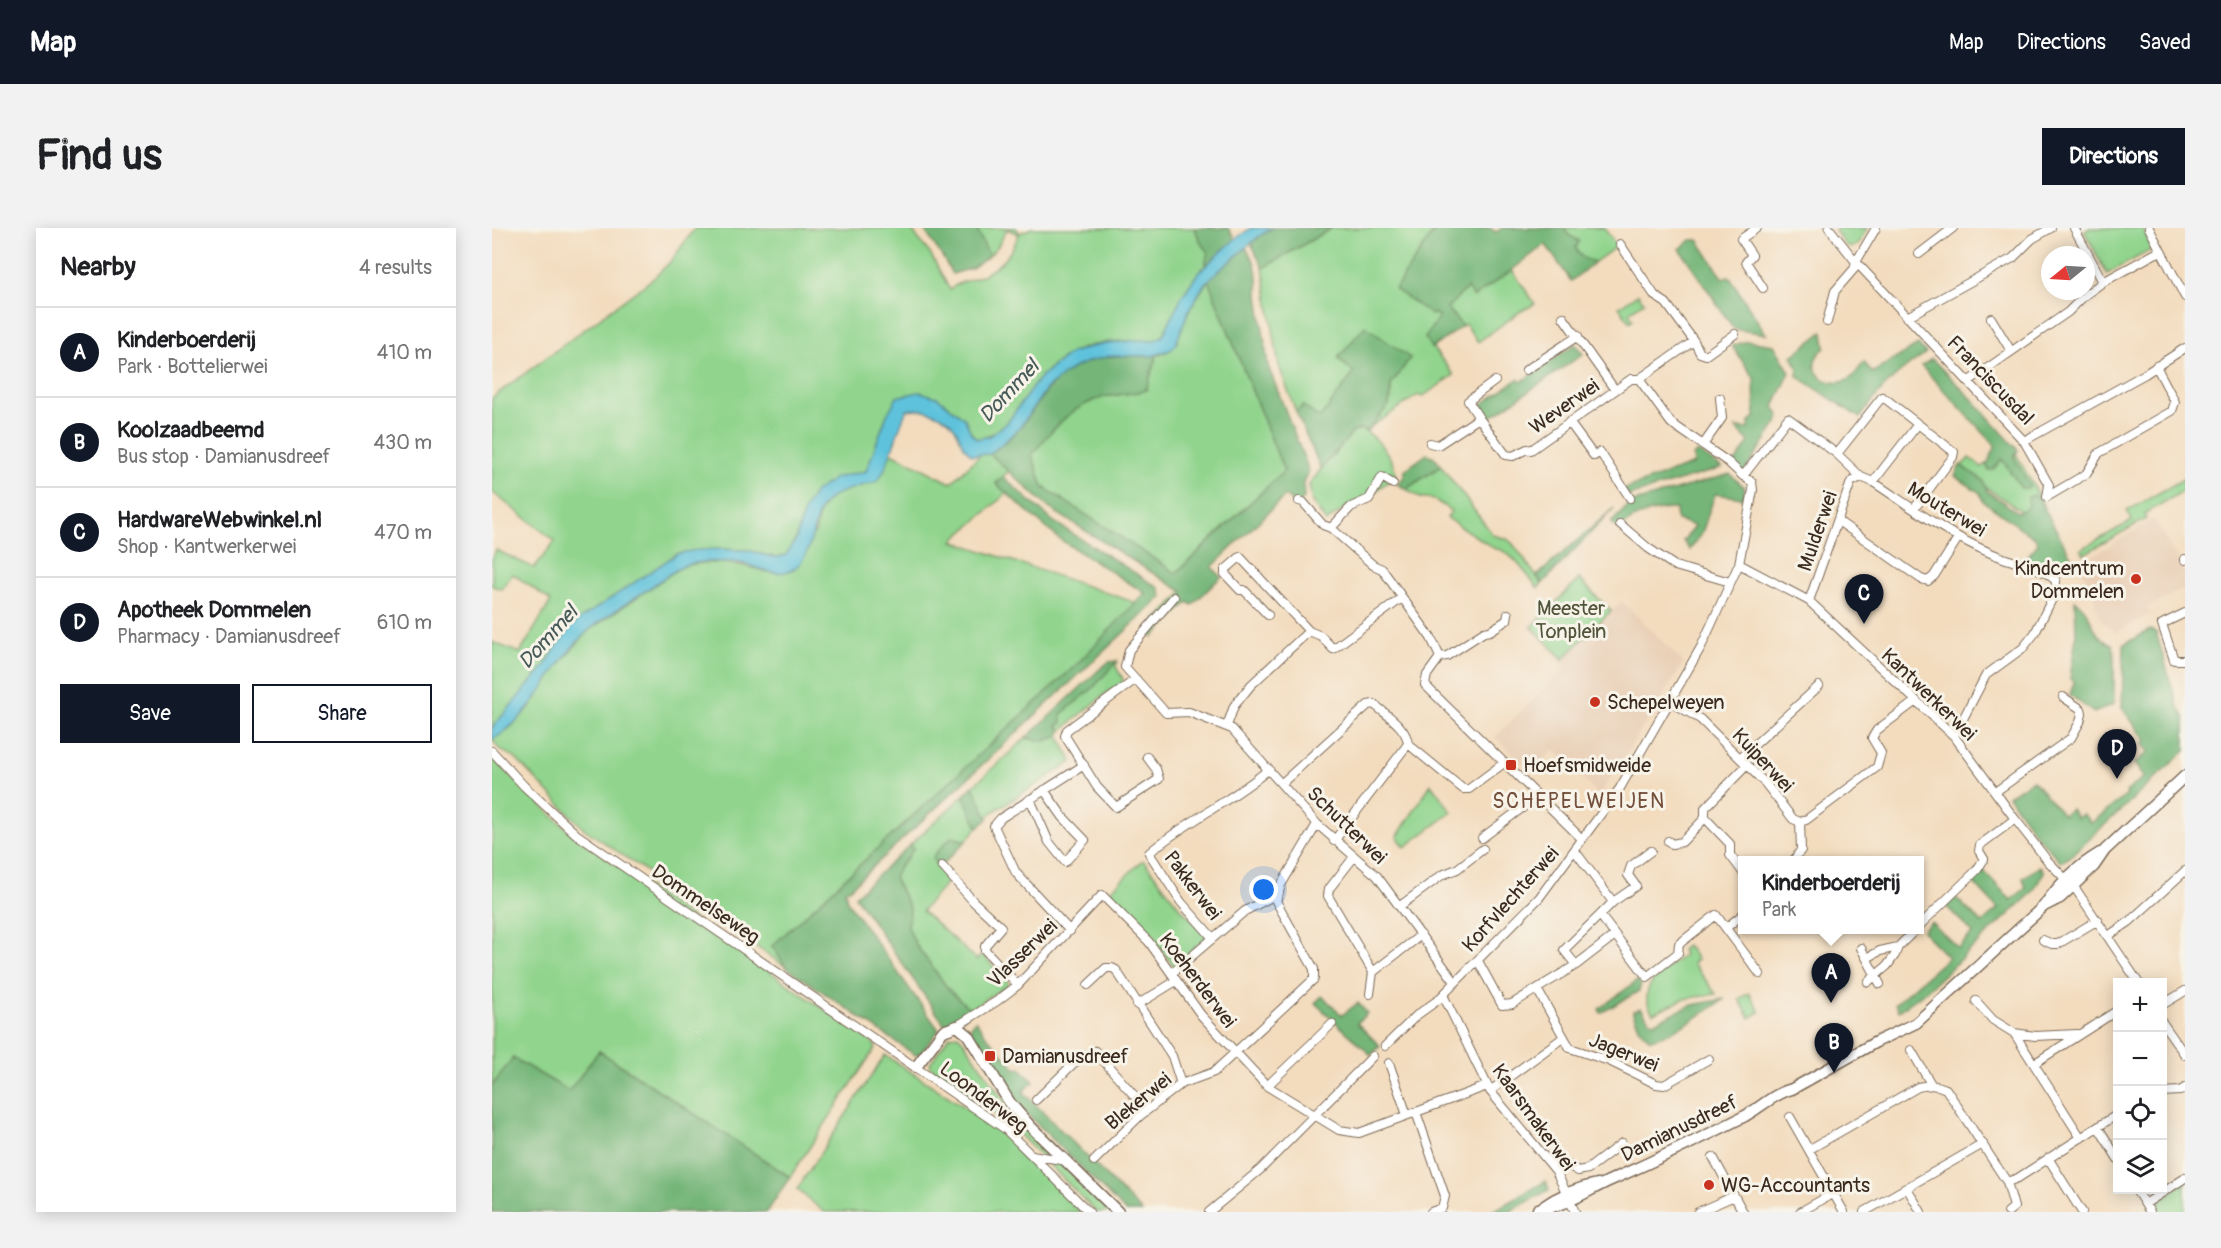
<!DOCTYPE html>
<meta charset="utf-8">
<style>
body{margin:0;font-family:Pangolin,sans-serif;background:#f2f2f2;color:#202124}
.controls{position:absolute;right:18px;bottom:18px;display:grid;overflow:hidden;border-radius:0px;box-shadow:0 3px 15px #0003}
.controls button{width:54px;height:54px;display:grid;place-items:center;padding:0;border:0;border-bottom:2px solid #e0e0e0;background:#fff;color:#202124;font:30px sans-serif}
.compass{position:absolute;left:1549px;top:18px;width:54px;height:54px;border-radius:50%;background:#fff;box-shadow:0 3px 15px #0003;rotate:252deg}
.you{position:absolute;left:772px;top:662px;width:21px;height:21px;margin:-15px;border:4px solid #fff;border-radius:50%;background:#1a73e8;box-shadow:0 0 0 9px #1a73e833}
.badge{display:grid;place-items:center;width:39px;height:39px;border-radius:50%;background:#111827;color:#fff;font-size:20px;font-weight:700}
.pin{position:absolute;translate:-50% -50px;filter:drop-shadow(0 2px 3px #0008)}
.pin::after{content:'';position:absolute;top:32px;width:21px;height:18px;background:inherit;clip-path:polygon(0 0,100% 0,50% 100%)}
.popup{position:absolute;left:1246px;top:628px;width:186px;height:78px;box-sizing:border-box;display:grid;place-content:center;border-radius:0px;background:#fff;filter:drop-shadow(0 2px 4px #0005);font-size:20px;white-space:nowrap;color:#757577}
.popup b{font-size:22px;color:#202124}
.popup::after{content:'';position:absolute;left:50%;top:100%;margin-left:-12px;border:12px solid transparent;border-top-color:#fff}
.list{margin:0;padding:0;list-style:none}
h2{display:flex;justify-content:space-between;align-items:center;height:78px;margin:0;padding:0 24px;font-size:26px}
h2 small{font-size:20px;font-weight:400;color:#757577}
.list li{display:grid;grid-template-columns:39px 1fr auto;gap:18px;align-items:center;box-sizing:border-box;height:90px;padding:0 24px;border-top:2px solid #e0e0e0}
.list b{display:block;font-size:22px;white-space:nowrap}
.list p{margin:0;font-size:20px;white-space:nowrap;color:#757577}
.list em{font-size:20px;font-style:normal;color:#757577}
.actions{display:flex;gap:12px;padding:18px 24px}
.actions a{flex:1;padding:14px 0;border:2px solid #111827;border-radius:0px;text-align:center;font-size:21px;color:#111827}
.actions .main{background:#111827;color:#fff}
.icon{flex:none;width:33px;height:33px;fill:none;stroke:currentColor;stroke-width:2;stroke-linecap:round;stroke-linejoin:round}
.map{position:relative;flex:none;width:1693px;height:984px;overflow:hidden;border-radius:0px}
header{display:flex;align-items:center;gap:36px;box-sizing:border-box;height:84px;padding:0 30px;background:#111827;color:#fff}
header strong{font-size:28px}
nav{display:flex;gap:33px;margin-inline-start:auto;font-size:21px}
.intro{display:flex;align-items:center;justify-content:space-between;box-sizing:border-box;height:144px;padding:0 36px}
h1{margin:0;font-size:42px}
.button{padding:15px 27px;border-radius:0px;background:#111827;color:#fff;font-size:21px;font-weight:700}
main{display:flex;gap:36px;padding:0 36px}
aside{flex:1;background:#fff;border-radius:0px;box-shadow:0 3px 15px #0003}
.map>svg:first-child{display:block}
.built{fill:#e9cfb6}
.green{fill:#90d48d;stroke:#667f56;stroke-width:1.5}
.forest{fill:#74b678;stroke:#58704b;stroke-width:1.5}
.water{fill:#5ec2dc;stroke:#4c767d;stroke-width:1.5}
.lines{fill:none;stroke-linecap:round;stroke-linejoin:round}
.street-casing{stroke:#7b6856;stroke-width:10}
.secondary-casing{stroke:#7b6856;stroke-width:13}
.street{stroke:#fff;stroke-width:8}
.secondary{stroke:#fff;stroke-width:10}
.poi-dot{fill:#c8321e;stroke:#f7f3e8;stroke-width:2}
.labels{text-anchor:middle;stroke-width:6;stroke-linejoin:round;paint-order:stroke}
.street-label{font-size:20px;fill:#3b2a1e;stroke:#f7f3e8}
.poi-label{font-size:20px;fill:#3b2a1e;stroke:#f7f3e8;text-anchor:start}
.park-label{font-size:20px;fill:#50543a;stroke:#f7f3e8}
.water-label{font-size:21px;font-style:italic;fill:#465857;stroke:#f7f3e8}
.neighbourhood-label{font-size:21px;letter-spacing:1.5px;fill:#734f3b;stroke:#f7f3e8}
</style>
<header>
<strong>Map</strong>
<nav><a>Map</a><a>Directions</a><a>Saved</a></nav>
</header>
<div class="intro"><h1>Find us</h1><a class="button">Directions</a></div>
<main>
<aside>
<h2>Nearby<small>4 results</small></h2>
<ul class="list">
<li><span class="badge">A</span><div><b>Kinderboerderij</b><p>Park · Bottelierwei</p></div><em>410 m</em></li>
<li><span class="badge">B</span><div><b>Koolzaadbeemd</b><p>Bus stop · Damianusdreef</p></div><em>430 m</em></li>
<li><span class="badge">C</span><div><b>HardwareWebwinkel.nl</b><p>Shop · Kantwerkerwei</p></div><em>470 m</em></li>
<li><span class="badge">D</span><div><b>Apotheek Dommelen</b><p>Pharmacy · Damianusdreef</p></div><em>610 m</em></li>
</ul>
<div class="actions"><a class="main">Save</a><a>Share</a></div>
</aside>
<div class="map">
<svg width="1693" height="984" viewBox="0 0 1693 984">
<rect width="100%" height="100%" fill="#f7f3e8"/>
<filter id="ink" filterUnits="userSpaceOnUse"><feTurbulence type="fractalNoise" baseFrequency=".0167" numOctaves="2"/><feDisplacementMap in="SourceGraphic" scale="12" xChannelSelector="R" yChannelSelector="G"/><feConvolveMatrix kernelMatrix="1 2 1 2 8 2 1 2 1" color-interpolation-filters="sRGB"/></filter>
<filter id="wash" filterUnits="userSpaceOnUse"><feTurbulence type="fractalNoise" baseFrequency=".008" numOctaves="4" result="noise"/><feDisplacementMap in="SourceGraphic" scale="24" xChannelSelector="R" yChannelSelector="G"/><feGaussianBlur stdDeviation="1.35" result="paint"/><feColorMatrix in="noise" values="0 0 0 0 0 0 0 0 0 0 0 0 0 0 0 0 0 1.4 0 .05"/><feComposite in="paint" operator="in"/></filter>
<g filter="url(#wash)">
<rect width="100%" height="100%" fill="#f3dcbe"/>
<path class="built" d="M1662,291L1693,344V359L1655,380L1658,386L1623,405L1609,392L1601,370L1602,365L1586,336Z
M1087,349L1120,382L1130,373L1192,435L1107,568L1062,522L1039,544L1003,509L1074,439L1036,400Z"/>
<path class="green" d="M203,0H418L439,27L458,62C466,53 474,54 484,50C506,41 519,28 527,6L515,1L506,18L497,28L484,0H524L528,5L540,0H702L711,18L717,24L713,38L706,45L689,70L671,108C661,116 645,112 631,113C614,114 593,117 578,126C568,132 557,140 549,149C526,173 521,202 485,211L479,205L473,191L445,169L395,187L374,243L343,250L313,280L309,301L294,327C279,333 267,323 252,322C231,321 206,320 185,326L85,393L64,419L51,440L0,500V414L28,425L59,373L21,346L9,361L0,358V331L4,322L42,340L63,313L0,264V170L163,49L179,33Z
M840,0H944L903,61L940,87L942,85L947,89L933,110C943,124 952,133 962,147L930,169L926,167L879,199L899,171V157L918,130L847,132L862,145L829,189H826L811,178L804,184L787,138L771,40Z
M1073,0H1112L1125,18L1103,34C1094,32 1086,29 1084,19L1087,13L1075,6Z
M1347,0H1375L1367,16L1359,20L1354,18L1343,3Z
M1598,0H1650L1661,21L1615,46L1592,3Z
M1020,42L1043,76L1029,83L986,114L973,96L970,98L955,80L975,60L982,69Z
M716,52L792,243L683,346L551,259L540,227C561,201 578,178 612,169C626,166 641,166 654,162L665,127L671,126L683,118L696,84Z
M1146,66L1152,74L1137,84L1141,91L1138,94L1127,79Z
M868,201C884,206 903,232 904,248L875,269L859,276L834,294L820,274L817,257L829,241L861,204Z
M1522,222L1553,279L1535,287L1467,241L1477,230L1490,239Z
M398,224L459,255L489,226H498L517,243L504,255L515,265L461,313L645,375L583,438L280,718L294,739L91,600L22,529L8,522L0,512L19,499L37,480L65,439L95,404L186,341L195,337C223,332 248,335 275,344L323,305L327,285L334,274L349,263L384,253L391,244Z
M949,238L1001,307L1015,311L1021,316L1050,356L1046,360C1037,350 1017,319 1003,321L955,290L959,283C949,276 940,268 928,270L914,261Z
M1693,250V262L1652,286L1654,291L1592,326L1589,321L1640,293L1635,283Z
M1087,351L1119,383L1071,431L1040,399Z
M625,433L624,439L631,451L630,456L617,463L569,503L566,497L570,495L569,486L600,461Z
M567,508L580,534L502,583L496,588V591L481,558L534,510L552,513Z
M0,530L81,607L382,816L384,819L298,949L107,823L77,863L21,830L0,858Z
M939,556L960,584L913,619L905,609Z
M471,568L486,599L474,613L460,609L442,627L443,636L457,652L430,683L485,732L490,726L516,754V757L478,781L457,762L424,717L416,699L418,681L402,650C405,637 417,632 421,620L419,616Z
M650,633H652L686,677L715,709L682,738L660,710L619,666V662Z
M1195,717L1205,731L1201,735L1224,766L1192,771L1161,785C1141,758 1174,742 1192,727L1189,722Z
M1257,765L1268,784L1258,790L1247,771Z
M466,807L471,812L521,886L618,984H604L516,895L439,840L438,835L457,808Z
M393,827L488,889L514,909L531,923L589,984H332L305,961Z
M1693,954V984H1663L1659,979Z"/>
<path class="forest" d="M431,0H484L497,28L480,40L460,46L450,28Z
M702,0H736L743,11L713,38L716,24L711,18Z
M780,0H840L771,40L759,15Z
M944,0H998L1004,4L1010,0H1073L1075,6L1087,13L1084,19C1086,29 1094,32 1103,34L1079,53L1054,17H1052L1020,42L981,69L975,60L955,80L970,98L940,120L933,110L947,89L942,85L940,87L903,61Z
M1199,12H1206L1231,50L1237,48L1274,106L1242,101L1188,21Z
M754,20L762,33L766,50V67L776,138L817,243L811,254L812,270L805,278L793,268L720,339L729,349L700,377L696,374L661,409L654,402L691,364L557,280L498,226C507,219 518,211 526,202C551,172 556,148 597,133C621,124 642,131 665,127L654,162C641,166 626,166 612,169C578,178 561,201 540,227L551,259L684,345L792,243L716,52Z
M873,98L918,130L899,157L897,177L875,203L868,201L861,204L829,241L804,184L811,178L826,189H829L862,145L846,130Z
M1331,104L1333,120C1307,140 1336,162 1356,152C1363,148 1367,140 1372,134L1380,145L1426,117L1434,125C1403,147 1390,158 1368,190L1305,148L1306,140L1300,128Z
M1255,113L1282,117L1298,144L1282,179L1288,188L1285,195L1252,244L1240,239L1257,214L1244,200L1257,201V193L1263,190L1262,150L1240,118Z
M1083,116L1091,126L996,191L986,179L1026,151L1029,154Z
M1440,131L1481,172L1526,222L1522,229L1538,258L1536,261L1529,260L1510,231L1501,242H1496L1495,236L1503,220L1502,216L1429,138Z
M1206,224L1230,240L1137,268L1130,262L1202,236L1201,228Z
M935,226L942,229L949,238L914,261L905,256L912,249L913,242Z
M1468,237L1491,252L1495,263L1525,284C1535,283 1537,278 1536,269L1543,267L1548,273L1581,332L1560,344L1532,332L1546,316L1544,311L1491,273L1488,265L1463,248Z
M1238,246L1253,260L1251,270L1223,266L1210,305L1198,322L1191,313L1203,298L1185,292L1184,281C1166,280 1139,288 1127,302L1119,295L1139,275Z
M511,249L562,294L667,360L670,369L357,661L353,662L355,673L447,802L428,826L423,827L294,739L280,718L583,438L653,365L567,311L504,256Z
M1122,280L1050,356L1045,348Z
M1583,372C1588,376 1593,380 1596,387C1603,399 1604,412 1620,416L1622,424V476L1602,485L1578,467L1582,454L1578,451L1584,409Z
M1658,402L1664,404L1686,479L1693,490V523L1578,629L1569,634L1544,607L1516,568L1541,552L1571,587L1579,581L1585,590L1591,586L1599,595L1635,567L1634,564L1652,549L1643,535L1657,524L1651,516L1654,512L1630,480L1632,416Z
M625,433L600,461L569,486L570,495L566,497L569,503L567,508L552,513L534,510L609,440L617,434Z
M481,558L496,591L486,599L471,568Z
M459,609L474,613L447,640L441,631L442,627Z
M419,616L421,620C417,632 405,637 402,650L418,681L416,699L424,717L457,762L478,781L472,790L453,797L363,668Z
M1548,638L1552,644L1540,665L1434,763L1407,783L1403,776L1456,729L1430,703L1439,694L1466,720L1481,705L1454,678L1463,669L1490,695L1506,681L1479,652L1490,641L1519,672L1534,660L1531,650Z
M1146,752L1149,756L1147,763L1109,785L1107,781Z
M830,768L850,787L866,775L875,785L865,795L888,818L879,827L823,775Z
M1233,771C1212,784 1182,807 1158,811L1148,801L1141,785V783L1149,780L1157,792L1162,794L1200,777Z
M484,793L492,805L524,841L528,840L542,854L533,861L532,865L540,873L650,984H634L531,882L480,807L478,801L481,794Z
M107,823L298,949L275,984H0V858L21,830L77,863Z
M1054,953L1057,962L1017,984H999Z"/>
<path class="water" d="M759,0H780L766,9L713,55L696,84L683,118L678,122L660,128H618L598,133L581,140L555,160L526,202L506,219L498,226L480,227C466,216 471,211 462,199C454,186 429,179 415,182C406,198 396,243 385,253C382,255 376,256 372,257C355,262 335,266 327,284C320,301 319,335 297,343C279,349 265,338 248,335C235,333 206,333 194,337C181,342 170,352 159,359C140,372 120,384 102,398C61,430 46,486 0,512V500L51,440L75,403L85,393L185,326C206,320 231,321 252,322C267,323 279,333 294,327L304,311L313,280L323,264L343,250L374,243L395,187L405,169L427,164L445,169L473,191L479,205L485,211L497,208L515,195L548,149L579,125L608,116L647,112L661,113L671,108L689,70L706,45L743,11Z"/>
</g>
<g filter="url(#ink)">
<g class="lines">
<defs>
<path id="street" d="M1265,0L1249,11L1260,27L1254,34L1271,60
M1337,0L1364,34L1532,213L1653,146L1693,120
M1582,0L1611,54
M1657,0L1693,69
M1128,16L1163,68L1174,75L1202,113
M1427,26L1461,0
M1071,89L1123,162
M1415,89L1521,30L1540,11L1559,0
M1499,90L1519,123
M1335,94L1343,63L1362,41L1364,34L1384,0
M1034,142L1086,108
M1147,151L1179,195L1236,234L1251,248
M1147,151L1202,113L1208,125L1214,127L1243,106
M1477,153L1576,84L1593,67L1611,54L1668,23
M987,190L976,173L1003,153
M1077,194L1102,228L1108,224L1138,270
M1532,213L1557,257L1555,269L1594,246L1607,225L1680,183L1683,174L1664,138
M938,215L946,217L987,190L1014,227L1021,228L1035,221L1039,222L1139,151H1147
M1211,217L1230,190L1228,170
M1345,226L1369,249L1381,254C1424,282 1465,314 1514,331C1531,337 1551,339 1564,353L1563,365L1543,405L1531,420L1494,447L1462,508
M1381,254L1426,196
M807,273L811,274L831,297L839,300L881,337L890,341L939,410L948,429L935,447L933,457L1090,611
M1346,293L1429,351L1436,353L1442,348L1466,310
M1128,296L1156,320L1183,338L1238,354
M839,300L859,279L877,271L890,249L901,256
M1693,331V332
M1247,336L1317,373L1462,508L1523,591L1555,632L1585,663L1646,754
M682,369L637,422L633,439L674,485L697,484L740,501L825,596L885,648L963,754
M1317,373L1359,254L1369,249
M1693,385L1670,396L1682,432H1693
M776,387L752,362H748L733,346V342L748,329L817,403L829,408L841,421L910,370
M948,429L955,428L992,404L998,403L1015,392L1016,386
M644,451L575,502L573,508L605,559L624,579L667,551L664,541L655,529
M1178,473L1208,491L1273,555L1301,591L1308,594
M735,498L742,478L759,457L817,403
M0,523L32,558L84,606L513,901L597,984
M1248,530L1327,458
M790,555L876,477L882,476C894,487 915,499 916,516
M1503,564L1579,510L1588,494L1590,485L1589,481L1571,469
M538,571L557,614L573,634L593,612L571,589L552,562
M1213,590V580L1255,537
M1308,594L1314,592L1385,539L1389,525L1380,510L1385,502L1424,473
M990,610L1046,568
M842,613L916,516L971,561H977L1012,535
M1176,613L1180,616L1190,614L1213,590L1238,616V627L1250,643
M1083,623L1121,674L1144,658L1136,647L1139,638L1159,623
M862,629L837,661L836,668L881,744L878,766
M1302,632L1309,622L1308,594
M450,638L482,674L509,699L493,718V722L526,757
M1121,674L1108,687L1155,749L1186,725L1187,716L1224,687L1268,746
M908,678L950,647L965,641L991,621
M1428,697L1485,642L1492,631L1487,623L1488,617L1523,591
M1234,700L1250,687
M578,703L524,645L502,598L509,590L592,537
M1616,708L1637,694L1693,643
M720,709L689,674L657,625C694,593 740,573 777,541
M1551,712L1560,716H1566L1606,692
M1369,720L1388,756
M1375,730L1388,723L1406,719
M986,733L1010,777L1020,776L1084,737L1123,707
M1084,737L1072,722L1108,687
M881,744L929,707
M680,745L753,683L787,665
M1376,754L1395,738L1403,727L1406,719L1423,702
M596,757L614,740H620L624,742L680,828L689,856
M1045,761L1078,820L1117,833L1164,856L1172,857L1217,831
M951,767L998,863L1064,943L1083,984
M1484,773L1501,792L1522,805L1589,910
M645,777L684,753
M1670,777L1693,763
M1670,794L1693,827
M465,798L505,773L526,757L610,667L657,714L709,787L775,858L847,902L867,905L995,858
M1522,805L1543,808L1585,806
M893,818L925,787L946,772L1047,670L1128,560L1209,419L1247,336L1261,262L1260,254L1251,248L1296,190L1345,226L1390,169L1395,172L1462,224L1461,229L1422,281
M1419,822L1439,856
M897,835L915,887
M1543,835L1626,782
M775,858L840,796
M998,863L1072,809
M1670,864L1688,863L1693,860
M544,872L582,835L603,823L655,882
M924,884L953,968L950,980L939,984
M1298,889L1352,984
M1606,899L1626,931
M1318,921L1426,859C1437,857 1444,856 1454,861L1515,954L1522,979L1516,984
M540,927L575,933
M1221,929L1251,984
M1556,930L1590,984
M602,933L649,887L689,856L722,844L822,751V741L784,673L789,657L825,596
M1060,938L1069,933L1086,943L1096,941L1130,915
M1515,954L1526,950L1626,886
M1415,960L1429,984
M1644,962L1658,984
M1653,976L1693,950
M717,984L769,941L881,828
M1206,984L1242,968
M1308,984L1342,965
M1372,984L1491,916"/>
<path id="secondary" d="M1552,678C1566,657 1586,638 1608,625
M424,839L451,803L465,798L476,807L518,875L538,898L626,984
M1049,980C1066,968 1085,960 1106,956
M1046,981C1074,979 1094,963 1119,952C1164,932 1208,911 1253,888C1269,879 1283,865 1300,861L1384,814L1424,795L1552,678L1568,670L1602,638L1613,622L1693,548"/>
</defs>
<use href="#street" class="street-casing"/>
<use href="#secondary" class="secondary-casing"/>
<use href="#street" class="street"/>
<use href="#secondary" class="secondary"/>
</g>
</g>
<g class="poi-dot">
<circle cx="1644" cy="351" r="6"/>
<circle cx="1103" cy="474" r="6"/>
<rect x="1013" y="531" width="12" height="12" rx="3"/>
<rect x="492" y="822" width="12" height="12" rx="3"/>
<circle cx="1217" cy="957" r="6"/>
</g>
<g class="labels">
<g class="street-label">
<text transform="translate(1499 152) rotate(46)" y="7">Franciscusdal</text>
<text transform="translate(1072 178) rotate(-35)" y="7">Weverwei</text>
<text transform="translate(1455 281) rotate(31)" y="7">Mouterwei</text>
<text transform="translate(1325 303) rotate(-71)" y="7">Mulderwei</text>
<text transform="translate(1437 466) rotate(44)" y="7">Kantwerkerwei</text>
<text transform="translate(1271 532) rotate(47)" y="7">Kuiperwei</text>
<text transform="translate(855 597) rotate(44)" y="7">Schutterwei</text>
<text transform="translate(701 657) rotate(53)" y="7">Pakkerwei</text>
<text transform="translate(1018 671) rotate(-48)" y="7">Korfvlechterwei</text>
<text transform="translate(214 676) rotate(34)" y="7">Dommelseweg</text>
<text transform="translate(530 725) rotate(-44)" y="7">Vlasserwei</text>
<text transform="translate(706 752) rotate(53)" y="7">Koeherderwei</text>
<text transform="translate(1132 824) rotate(22)" y="7">Jagerwei</text>
<text transform="translate(492 869) rotate(37)" y="7">Loonderweg</text>
<text transform="translate(646 873) rotate(-39)" y="7">Blekerwei</text>
<text transform="translate(1042 889) rotate(54)" y="7">Kaarsmakerwei</text>
<text transform="translate(1187 900) rotate(-26)" y="7">Damianusdreef</text>
</g>
<g class="poi-label">
<text x="1632" y="347" text-anchor="end">Kindcentrum<tspan x="1632" dy="23">Dommelen</tspan></text>
<text x="1115" y="481">Schepelweyen</text>
<text x="1031" y="544">Hoefsmidweide</text>
<text x="510" y="835">Damianusdreef</text>
<text x="1229" y="964">WG-Accountants</text>
</g>
<g class="park-label">
<text x="1079" y="387">Meester<tspan x="1079" dy="23">Tonplein</tspan></text>
</g>
<g class="water-label">
<text transform="translate(517 163) rotate(-47)" y="7">Dommel</text>
<text transform="translate(56 409) rotate(-48)" y="7">Dommel</text>
</g>
<g class="neighbourhood-label">
<text x="1087" y="580">SCHEPELWEIJEN</text>
</g>
</g>
</svg>
<div class="controls">
<button>+</button>
<button>−</button>
<button><svg class="icon" aria-label="locate" viewBox="0 0 24 24"><circle cx="12" cy="12" r="6"/><path d="M12 2v4M12 18v4M2 12h4M18 12h4"/></svg></button>
<button><svg class="icon" aria-label="layers" viewBox="0 0 24 24"><path d="M12 4l9 5-9 5-9-5zM3 14l9 5 9-5"/></svg></button>
</div>
<svg class="compass" viewBox="-18 -18 36 36"><path d="M0-13l5 13h-10z" fill="#e53935"/><path d="M0 13l5-13h-10z" fill="#757577"/></svg>
<div class="you"></div>
<div class="pin badge" style="left:1339px;top:775px">A</div>
<div class="popup"><b>Kinderboerderij</b>Park</div>
<div class="pin badge" style="left:1342px;top:845px">B</div>
<div class="pin badge" style="left:1372px;top:396px">C</div>
<div class="pin badge" style="left:1625px;top:551px">D</div>
</div>
</main>
